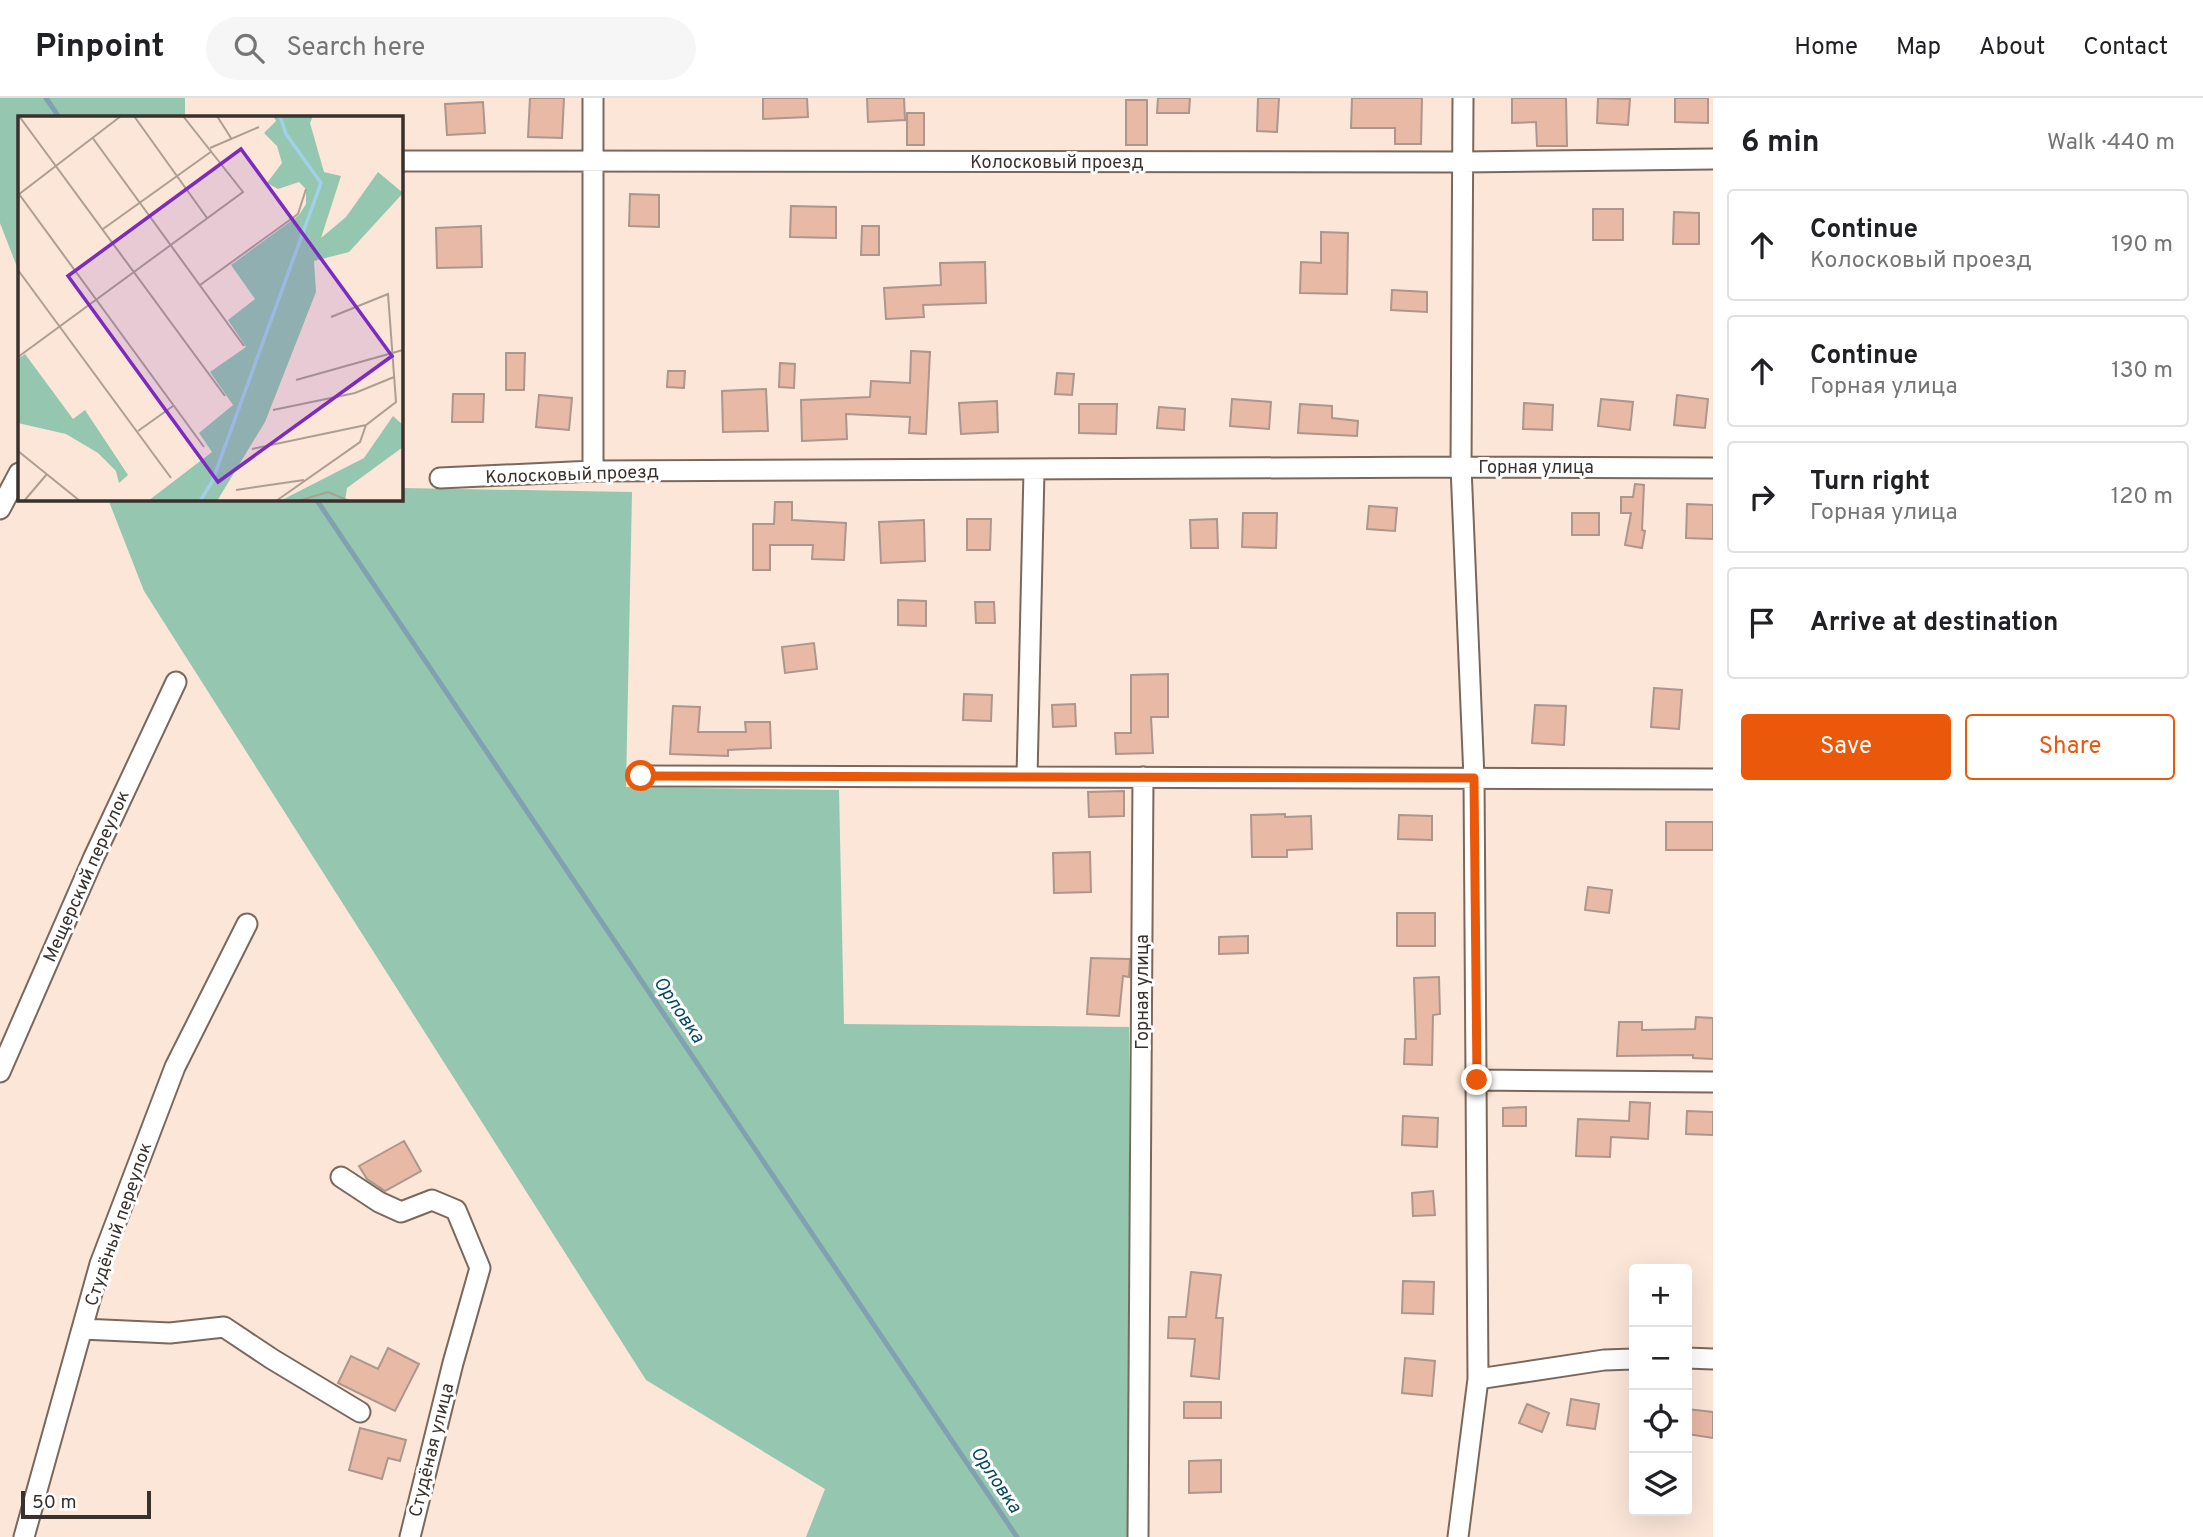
<!DOCTYPE html>
<meta charset="utf-8">
<style>
body{margin:0;font-family:Overpass,sans-serif;background:#f6f6f6;color:#202124}
.controls{position:absolute;right:21px;bottom:21px;display:grid;overflow:hidden;border-radius:7px;box-shadow:0 7px 28px #0002}
.controls button{width:63px;height:63px;display:grid;place-items:center;padding:0;border:0;border-bottom:2px solid #e0e0e0;background:#fff;color:#202124;font:35px sans-serif}
.scale{position:absolute;left:21px;bottom:18px;width:130px;box-sizing:border-box;padding-left:7px;border:4px solid #39312c;border-top:0;font-size:19px;line-height:24px;white-space:nowrap;color:#39312c;-webkit-text-stroke:5px #fff;paint-order:stroke}
.stop{position:absolute;width:21px;height:21px;margin:-16px;border:5px solid #ea580c;border-radius:50%;background:#fff}
.stop.end{background:#ea580c;border-color:#fff;box-shadow:0 2px 7px #0008}
.list{margin:0;padding:0;list-style:none}
h2{display:flex;justify-content:space-between;align-items:center;height:91px;margin:0;padding:0 28px;font-size:30px}
h2 small{font-size:23px;font-weight:400;color:#757577}
.list li{display:grid;grid-template-columns:46px 1fr auto;gap:21px;align-items:center;box-sizing:border-box;height:112px;margin:0 14px 14px;padding:0 14px;border:2px solid #e0e0e0;border-radius:7px}
.list b{display:block;font-size:26px;white-space:nowrap}
.list p{margin:0;font-size:23px;white-space:nowrap;color:#757577}
.list em{font-size:23px;font-style:normal;color:#757577}
.actions{display:flex;gap:14px;padding:21px 28px}
.actions a{flex:1;padding:16px 0;border:2px solid #ea580c;border-radius:7px;text-align:center;font-size:24px;color:#ea580c}
.actions .main{background:#ea580c;color:#fff}
.icon{flex:none;width:38px;height:38px;fill:none;stroke:currentColor;stroke-width:2;stroke-linecap:round;stroke-linejoin:round}
.map{position:relative;flex:none;width:1713px;height:1439px;overflow:hidden}
header{display:flex;align-items:center;gap:42px;box-sizing:border-box;height:98px;padding:0 35px;background:#fff;border-bottom:2px solid #e0e0e0}
header strong{font-size:33px}
nav{display:flex;gap:38px;margin-inline-start:auto;font-size:24px}
.search{width:490px;height:63px;background:#f6f6f6;display:flex;align-items:center;gap:18px;box-sizing:border-box;padding:0 24px;border-radius:38px;color:#757577;font-size:26px}
main{display:flex}
aside{flex:1;background:#fff}
.map>svg:first-child{display:block}
.forest{fill:#95c6af}
.lines{fill:none;stroke-linecap:round;stroke-linejoin:round}
.stream{stroke:#82a1b0;stroke-width:5}
.building{fill:#e8b9a5;stroke:#ac968d;stroke-width:2}
.minor-casing{stroke:#7a685d;stroke-width:23}
.minor{stroke:#fff;stroke-width:19}
.route{stroke:#ea580c;stroke-width:9}
.labels{text-anchor:middle;stroke-width:6;stroke-linejoin:round;paint-order:stroke}
.street-label{font-size:18px;fill:#39312c;stroke:#fff}
.water-label{font-size:19px;font-style:italic;fill:#074961;stroke:#fff}
.inset-river{fill:none;stroke:#a1d1e9;stroke-width:3.5}
.inset-road{fill:none;stroke:#ad9e93;stroke-width:2}
.view{fill:#7b2cbf;fill-opacity:0.15;stroke:#7b2cbf;stroke-width:3.5}
.inset-edge{fill:none;stroke:#39312c;stroke-width:3.5}
</style>
<header>
<strong>Pinpoint</strong>
<div class="search"><svg class="icon" aria-label="search" viewBox="0 0 24 24"><circle cx="10" cy="10" r="6"/><path d="M15 15l6 6"/></svg>Search here</div>
<nav><a>Home</a><a>Map</a><a>About</a><a>Contact</a></nav>
</header>
<main>
<div class="map">
<svg width="1713" height="1439" viewBox="0 0 1713 1439">
<rect width="100%" height="100%" fill="#fbe6d8"/>
<path class="forest" d="M0,0H185V19H19V174L0,125Z
M401,390L632,394L626,689L839,692L844,926L1129,929V1439H806L825,1391L646,1282L144,493L108,401H401Z"/>
<g class="lines">
<path class="stream" d="M46,0L59,19
M316,401L1017,1439"/>
</g>
<path class="building" d="M530,0H564L562,40L528,39Z
M763,0H807L808,19L763,21Z
M867,0H904L905,22L868,24Z
M1158,0H1190L1189,15H1157Z
M1258,0H1279L1277,34L1257,33Z
M1352,0H1422L1421,46H1395V30H1351Z
M1512,0H1566L1567,48H1537L1536,24L1512,25Z
M1598,0L1630,1L1628,27L1597,25Z
M1675,0H1708V25L1675,24Z
M1126,2H1147V47H1126Z
M483,4L485,35L447,37L445,6Z
M907,15H924V47H907Z
M630,96L659,97V129L629,128Z
M791,108L836,109V140L790,139Z
M1593,111H1623V142H1593Z
M1674,114L1699,115V146H1673Z
M481,128L482,169L437,170L436,130Z
M862,128H879V157H861Z
M1321,134L1348,135L1347,196L1300,195L1301,164L1321,165Z
M985,164L986,205L923,207L924,219L886,221L884,190L941,187L940,165Z
M1392,192L1427,194V214L1391,212Z
M911,253L930,254L926,336L909,335L910,319L846,316L847,341L802,343L801,302L870,299L871,283L910,285Z
M506,255H525L524,292H506Z
M780,265L795,266L794,290L779,289Z
M668,273H685L684,290L667,289Z
M1057,275L1074,276L1072,297L1055,296Z
M766,291L768,333L723,334L722,293Z
M453,296H484L483,324H452Z
M539,297L572,300L569,332L536,329Z
M1677,297L1708,301L1705,330L1674,327Z
M1232,301L1271,304L1269,331L1230,328Z
M1601,301L1633,304L1630,332L1598,328Z
M997,303L998,334L961,336L959,305Z
M1524,305L1553,307L1552,332L1523,331Z
M1079,306H1117L1116,336L1079,335Z
M1300,306L1332,308V320L1358,323L1357,338L1298,335Z
M1159,309L1185,311L1184,332L1157,330Z
M1635,386L1644,387L1642,432L1645,433L1642,450L1625,447L1631,415H1621V399H1633Z
M775,404H792V422L846,425L844,462L812,461L813,447H770V472H753V426H774Z
M1687,406L1713,407V441L1686,440Z
M1369,408L1397,410L1395,433L1367,431Z
M1243,415H1277L1276,450L1242,449Z
M1572,415H1599V437H1572Z
M967,421H991L990,452H967Z
M1217,421L1218,450H1191L1190,422Z
M924,422L925,463L881,465L879,424Z
M898,502L926,503V528L898,527Z
M975,504H994L995,525H976Z
M814,545L817,571L785,575L782,549Z
M1168,576V619H1151L1153,655L1116,656L1115,635H1131V577Z
M1654,590L1682,592L1679,631L1651,629Z
M964,596L992,597L991,623L963,622Z
M1075,606L1076,628L1053,629L1052,607Z
M1535,607L1566,608L1564,647L1532,645Z
M673,608L700,609L698,634H746L745,624H770L771,650L728,652V658L670,656Z
M1124,693V718L1089,719L1088,694Z
M1285,716V719L1311,718L1312,751L1287,752V759H1252L1251,717Z
M1399,717L1432,718V742L1398,741Z
M1666,724H1713V752H1666Z
M1090,754L1091,794L1054,795L1053,755Z
M1588,789L1612,792L1609,815L1585,812Z
M1397,815H1435V848H1397Z
M1248,838V855L1219,856V839Z
M1091,860L1130,861L1129,879L1123,878L1119,918L1087,916Z
M1439,879L1440,916L1433,917L1432,967L1404,966L1405,941H1416L1414,880Z
M1696,919L1713,920V961L1693,960V957L1617,958L1619,924H1642V932L1695,931Z
M1630,1004L1650,1005L1648,1041L1611,1039L1610,1059L1576,1058L1578,1021L1629,1023Z
M1526,1009V1028H1503V1010Z
M1687,1013L1713,1014V1037L1686,1036Z
M1403,1018L1438,1020L1437,1049L1402,1047Z
M404,1043L421,1073L385,1093L367,1081L359,1068Z
M1433,1093L1435,1117L1413,1118L1412,1095Z
M1191,1174L1221,1177L1216,1220H1223L1219,1281L1191,1278L1195,1241L1168,1240L1169,1219H1186Z
M1403,1183L1434,1184L1433,1216L1402,1215Z
M388,1250L419,1266L395,1313L338,1285L351,1258L378,1271Z
M1405,1260L1435,1263L1432,1298L1402,1295Z
M1571,1301L1599,1306L1595,1331L1567,1327Z
M1184,1304H1221V1320H1184Z
M1527,1306L1549,1315L1542,1334L1519,1325Z
M1687,1311L1713,1314V1340L1687,1336Z
M360,1330L406,1342L400,1363L388,1360L382,1381L349,1372Z
M1221,1362V1394L1189,1395V1363Z"/>
<g class="lines">
<defs>
<path id="minor" d="M593,0V373
M1463,0L1461,369L1474,680L1478,1281L1604,1262L1634,1261
M401,63L1463,64L1713,61
M440,380L593,373L1461,369L1713,370
M0,411L19,375
M641,678L1713,681
M1027,679L1034,373
M0,974L93,761L176,584
M1477,982L1713,984
M341,1079L379,1104L401,1114L432,1102L456,1112L480,1170L453,1265L410,1439
M82,1231L170,1235L224,1229L272,1261L360,1314
M1687,1260L1713,1261
M24,1439L100,1166L175,969L247,826
M1138,1439L1143,679
M1458,1439L1478,1281"/>
</defs>
<use href="#minor" class="minor-casing"/>
<use href="#minor" class="minor"/>
</g>
<g class="lines">
<path class="route" d="M641,678L1474,680L1477,982"/>
</g>
<g class="labels">
<g class="street-label">
<text x="1057" y="70">Колосковый проезд</text>
<text x="1536" y="375">Горная улица</text>
<text transform="translate(572 376) rotate(-2)" y="6">Колосковый проезд</text>
<text transform="translate(86 778) rotate(-66)" y="6">Мещерский переулок</text>
<text transform="translate(1142 894) rotate(-90)" y="6">Горная улица</text>
<text transform="translate(118 1126) rotate(-71)" y="6">Студёный переулок</text>
<text transform="translate(431 1352) rotate(-76)" y="6">Студёная улица</text>
</g>
<g class="water-label">
<text transform="translate(680 911) rotate(56)" y="7">Орловка</text>
<text transform="translate(997 1381) rotate(56)" y="7">Орловка</text>
</g>
</g>
<g transform="translate(18 18)">
<rect width="385" height="385" fill="#fbe6d8"/>
<path d="M255,0H295L292,7L306,56L323,60L303,122L328,101L360,56L385,77L331,136L296,145L298,176L247,306L199,385H130L194,336L181,317L215,289L192,256L228,231L210,204L237,183L213,149L281,99L288,88V73L281,66L260,73L249,67L264,47L259,30L246,17L258,5ZM7,238L55,303L67,294L110,359L101,367L98,355L80,337L48,318L0,307V243ZM375,300L385,309V331L329,372L327,385H262L346,342Z" fill="#95c6af"/>
<path class="inset-river" d="M182,385L194,366L303,67L268,18L262,0"/>
<path class="inset-road" d="M1,0L207,280M116,0L189,102M199,0L213,22M74,21L226,230M192,32L241,11M1,78L186,331M0,79L103,0M85,113L194,35M0,154L153,362M182,169L280,98L288,73M0,241L225,76L165,0M278,264L385,234M255,294L337,277L376,261M120,315L155,290M234,333L348,309L378,286L370,178L313,201M0,335L62,385M218,374L286,364M6,385L29,358M258,385L342,326L348,309M280,385L310,376L331,385"/>
<path class="view" d="M223,33L374,240L200,366L50,160Z"/>
<rect width="385" height="385" class="inset-edge"/>
</g>
</svg>
<div class="controls">
<button>+</button>
<button>−</button>
<button><svg class="icon" aria-label="locate" viewBox="0 0 24 24"><circle cx="12" cy="12" r="6"/><path d="M12 2v4M12 18v4M2 12h4M18 12h4"/></svg></button>
<button><svg class="icon" aria-label="layers" viewBox="0 0 24 24"><path d="M12 4l9 5-9 5-9-5zM3 14l9 5 9-5"/></svg></button>
</div>
<div class="scale">50 m</div>
<div class="stop" style="left:641px;top:678px"></div>
<div class="stop end" style="left:1477px;top:982px"></div>
</div>
<aside>
<h2>6 min<small>Walk · 440 m</small></h2>
<ul class="list">
<li><svg class="icon" aria-label="ahead" viewBox="0 0 24 24"><path d="M12 20V5M6 11l6-6 6 6"/></svg><div><b>Continue</b><p>Колосковый проезд</p></div><em>190 m</em></li>
<li><svg class="icon" aria-label="ahead" viewBox="0 0 24 24"><path d="M12 20V5M6 11l6-6 6 6"/></svg><div><b>Continue</b><p>Горная улица</p></div><em>130 m</em></li>
<li><svg class="icon" aria-label="right" viewBox="0 0 24 24"><path d="M7 20v-9h11M14 6l5 5-5 5"/></svg><div><b>Turn right</b><p>Горная улица</p></div><em>120 m</em></li>
<li><svg class="icon" aria-label="arrive" viewBox="0 0 24 24"><path d="M6 21V4h12l-3 4 3 4H6"/></svg><div><b>Arrive at destination</b></div></li>
</ul>
<div class="actions"><a class="main">Save</a><a>Share</a></div>
</aside>
</main>
